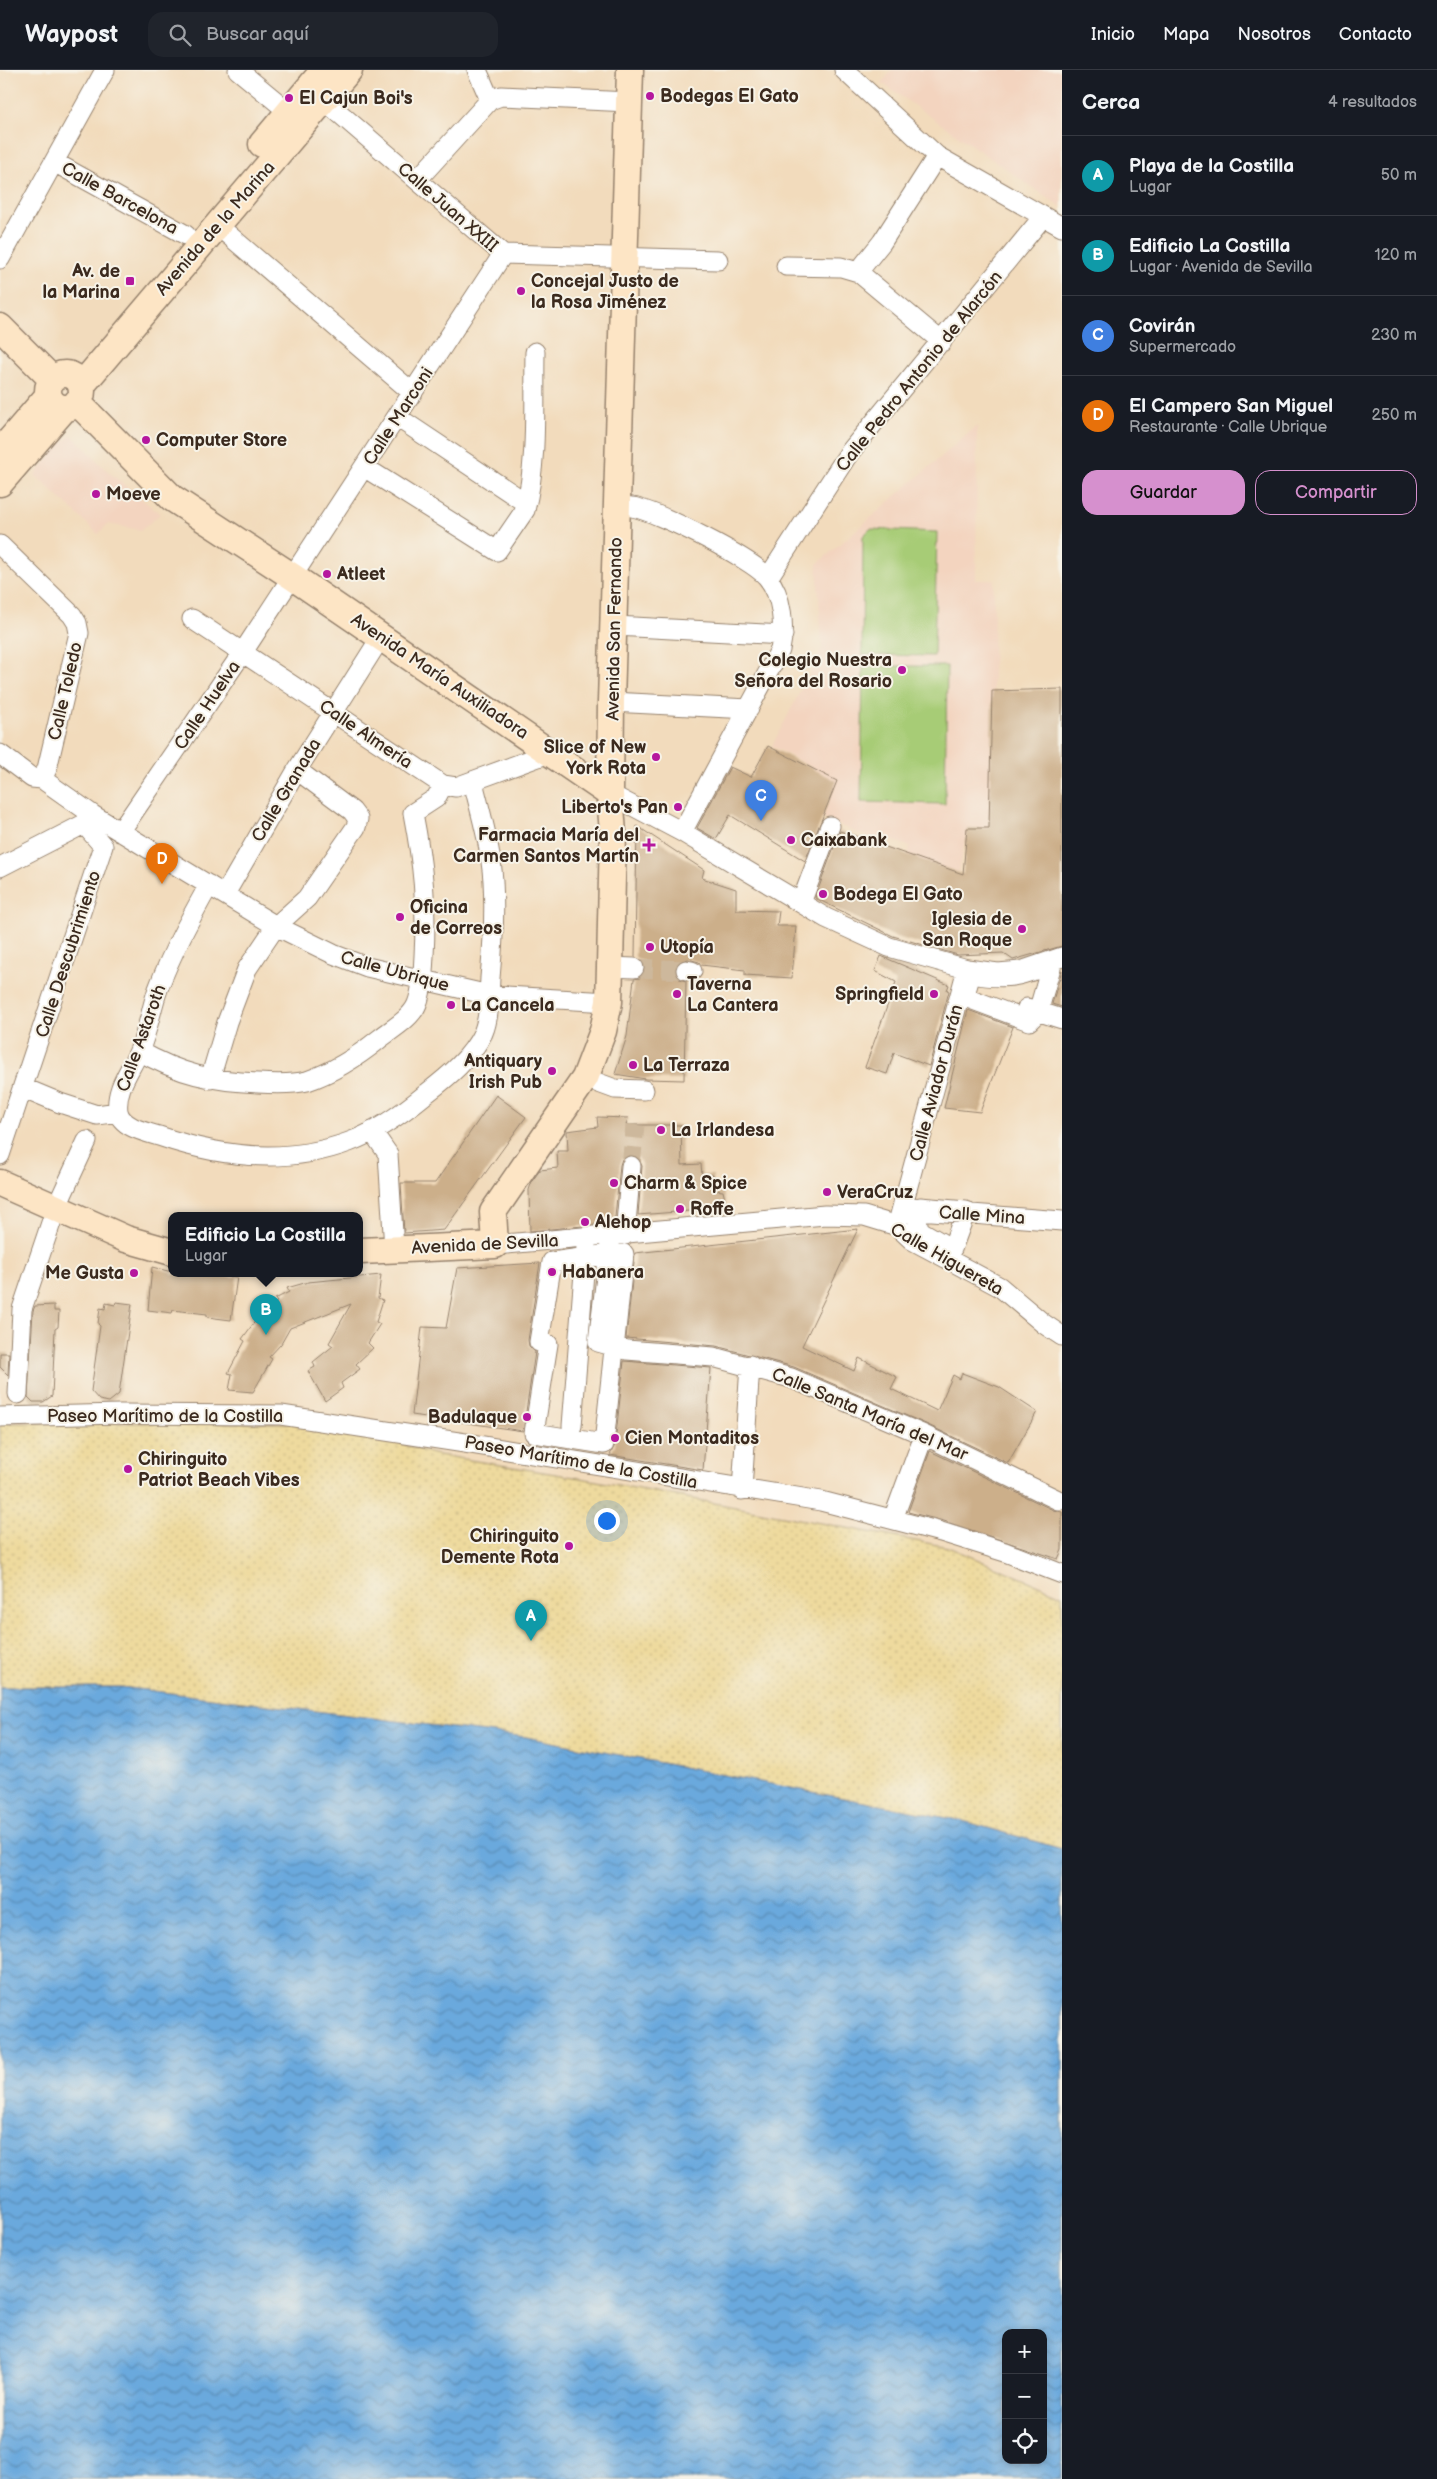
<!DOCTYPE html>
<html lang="es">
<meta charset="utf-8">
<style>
body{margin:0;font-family:"Balsamiq Sans",sans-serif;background:#20242c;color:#f1f3f6}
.controls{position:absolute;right:15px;bottom:15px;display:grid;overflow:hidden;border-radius:10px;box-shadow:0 2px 8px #0003}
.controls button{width:45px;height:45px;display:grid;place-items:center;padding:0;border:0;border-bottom:1px solid #363941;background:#171b24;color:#f1f3f6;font:25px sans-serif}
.you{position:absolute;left:606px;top:1450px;width:18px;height:18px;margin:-12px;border:4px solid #fff;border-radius:50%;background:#1a73e8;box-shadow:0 0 0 8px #1a73e833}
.badge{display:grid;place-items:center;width:32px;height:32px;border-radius:50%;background:#d690ce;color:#fff;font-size:16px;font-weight:700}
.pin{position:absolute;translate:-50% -41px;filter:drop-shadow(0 1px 2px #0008)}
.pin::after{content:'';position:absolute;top:26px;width:18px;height:15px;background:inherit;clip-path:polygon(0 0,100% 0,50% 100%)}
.popup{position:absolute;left:168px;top:1142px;width:195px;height:65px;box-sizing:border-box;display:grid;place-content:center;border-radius:10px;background:#171b24;filter:drop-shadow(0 1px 4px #0005);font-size:16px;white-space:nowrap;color:#9ea1a6}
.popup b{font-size:19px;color:#f1f3f6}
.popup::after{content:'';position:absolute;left:50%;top:100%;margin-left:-10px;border:10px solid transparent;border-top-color:#171b24}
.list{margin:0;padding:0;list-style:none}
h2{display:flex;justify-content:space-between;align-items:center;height:65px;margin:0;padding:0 20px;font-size:21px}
h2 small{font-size:16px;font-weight:400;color:#9ea1a6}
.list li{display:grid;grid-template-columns:32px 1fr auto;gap:15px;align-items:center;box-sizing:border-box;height:80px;padding:0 20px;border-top:1px solid #363941}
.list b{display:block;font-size:19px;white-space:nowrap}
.list p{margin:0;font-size:16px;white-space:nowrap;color:#9ea1a6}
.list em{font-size:16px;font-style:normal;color:#9ea1a6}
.actions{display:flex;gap:10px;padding:15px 20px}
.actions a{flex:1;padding:11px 0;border:1px solid #d690ce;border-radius:15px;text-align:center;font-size:18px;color:#d690ce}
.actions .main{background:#d690ce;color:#111}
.icon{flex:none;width:28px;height:28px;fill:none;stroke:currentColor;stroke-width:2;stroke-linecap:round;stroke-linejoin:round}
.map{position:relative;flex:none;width:1062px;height:2409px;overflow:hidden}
header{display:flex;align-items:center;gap:30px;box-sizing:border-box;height:70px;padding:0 25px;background:#171b24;border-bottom:1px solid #363941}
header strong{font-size:24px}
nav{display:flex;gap:28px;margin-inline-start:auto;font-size:18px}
.search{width:350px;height:45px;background:#20242c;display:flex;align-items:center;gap:12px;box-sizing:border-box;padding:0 18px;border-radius:15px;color:#9ea1a6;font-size:19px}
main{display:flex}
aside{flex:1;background:#171b24}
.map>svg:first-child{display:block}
.built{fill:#f3d4bf}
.grass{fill:#a7cc76;stroke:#717b4a}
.sand{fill:url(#sand-dots);stroke:#94825e}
.water{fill:url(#water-waves);stroke:#526a7e;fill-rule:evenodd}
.building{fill:#ccaf8a}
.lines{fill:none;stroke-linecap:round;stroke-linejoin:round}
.street-tunnel{stroke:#cdb89c;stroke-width:19;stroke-dasharray:19 9;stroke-linecap:butt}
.street-casing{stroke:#96826d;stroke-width:21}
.secondary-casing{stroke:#96826d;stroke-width:29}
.street{stroke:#fff;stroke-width:19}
.secondary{stroke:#fde5c5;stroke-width:26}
.poi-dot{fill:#b5179e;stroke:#f7f3e8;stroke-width:2}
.labels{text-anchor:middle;stroke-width:4;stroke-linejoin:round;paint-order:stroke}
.poi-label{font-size:18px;font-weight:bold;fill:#3b2a1e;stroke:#f7f3e8;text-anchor:start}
.street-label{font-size:18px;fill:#3b2a1e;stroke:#f7f3e8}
</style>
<header>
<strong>Waypost</strong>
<div class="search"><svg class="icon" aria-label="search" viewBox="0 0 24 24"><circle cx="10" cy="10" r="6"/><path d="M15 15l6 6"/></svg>Buscar aquí</div>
<nav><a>Inicio</a><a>Mapa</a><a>Nosotros</a><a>Contacto</a></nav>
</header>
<main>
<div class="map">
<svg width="1062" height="2409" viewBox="0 0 1062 2409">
<defs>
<pattern id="sand-dots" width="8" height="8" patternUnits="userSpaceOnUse" patternTransform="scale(1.25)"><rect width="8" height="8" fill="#eeda9e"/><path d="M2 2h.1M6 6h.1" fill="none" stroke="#cdbb88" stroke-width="1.8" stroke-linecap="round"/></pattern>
<pattern id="water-waves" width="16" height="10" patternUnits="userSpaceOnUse" patternTransform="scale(1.25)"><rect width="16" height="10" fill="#6aa9dd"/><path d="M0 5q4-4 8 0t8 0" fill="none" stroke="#588ab3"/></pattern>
</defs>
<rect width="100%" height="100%" fill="#f7f3e8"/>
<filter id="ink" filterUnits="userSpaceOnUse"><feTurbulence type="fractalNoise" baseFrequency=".02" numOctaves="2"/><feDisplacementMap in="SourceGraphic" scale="10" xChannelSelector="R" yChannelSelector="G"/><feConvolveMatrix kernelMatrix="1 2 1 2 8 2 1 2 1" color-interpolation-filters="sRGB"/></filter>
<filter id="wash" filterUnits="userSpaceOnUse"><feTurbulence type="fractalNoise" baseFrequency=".0096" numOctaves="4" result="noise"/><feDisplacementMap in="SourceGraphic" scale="20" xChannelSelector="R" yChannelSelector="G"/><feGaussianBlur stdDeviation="1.12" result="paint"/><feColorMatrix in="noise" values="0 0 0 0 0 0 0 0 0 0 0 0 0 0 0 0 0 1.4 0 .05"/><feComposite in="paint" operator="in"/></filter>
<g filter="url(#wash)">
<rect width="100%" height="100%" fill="#f2dbbc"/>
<path class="built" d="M892,0H1062L1061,137L882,13Z
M977,356L976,510H994L992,715L990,758L967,759L959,802L908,787L910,777L890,769L886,775L823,748L836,711L772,676L822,579L817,494Z
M72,365L105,399L160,444L141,460L108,454L98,464L35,405L61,373Z"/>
<path class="grass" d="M870,459L937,462L934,586L862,585L863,466Z
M863,596H947L945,734L861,732Z"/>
<path class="sand" d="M0,1353H292L384,1368L433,1384L586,1409L948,1477L1062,1525V1779L963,1751L526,1667L121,1617H0Z"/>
<path class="water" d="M0,1617H121L526,1667L963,1751L1062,1779V2409H0ZM1006,2263H1043V2390H1006Z"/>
<g id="blocks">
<path class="building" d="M1062,619V876L1013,890L1003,883L958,885L893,866L815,828L840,761L963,804L967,758H989L992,621Z
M768,676L837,711L805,791L730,745L716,769L697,758L730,697L751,707Z
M637,756L704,800L702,808L736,819V840L779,841L777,856H796L792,908L745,905V900L701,895L699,892L688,889L677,893L676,904L679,909L686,911L684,1010L646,1009L615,1004L627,966L634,909L640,908L645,899L644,892L635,887Z
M881,886L949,915L947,920L949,921L929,996L894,983L887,1004L865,997L896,912L875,901Z
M1062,900V937L1052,934Z
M968,940L1013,957L980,1042L944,1038Z
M496,1025L526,1047L444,1160L404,1163L401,1113H435Z
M597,1047L628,1048L626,1055H681L682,1095L701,1094L702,1105H713V1120L723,1121L727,1138L638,1145L642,1096L638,1087L631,1085L622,1089L620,1095L615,1147L604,1154L530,1161L529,1120L532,1111L540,1100L558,1098L557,1081H568L567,1061L598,1057Z
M858,1159L802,1276L854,1301L859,1288L897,1307L891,1319L937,1341L953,1305L960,1309L962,1303L999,1317L1037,1342L1008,1393L928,1355L794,1297L716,1276L626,1268L635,1183Z
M540,1193L528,1270L529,1276L535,1282L523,1361L412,1345L422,1257L446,1258L457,1198Z
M152,1197L172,1202V1204L237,1207L231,1250L207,1247V1244L173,1240L172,1243L148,1240Z
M381,1205L378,1228L383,1230L376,1252L380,1254L368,1273L373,1278L356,1294L360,1299L341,1313L343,1318L325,1331L308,1301L315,1297L313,1292L333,1276L329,1273L351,1234L290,1258L281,1274L269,1287L272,1289L253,1322L229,1320L232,1304L228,1303L245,1271L242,1269L262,1242L277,1232L275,1229L289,1222L287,1218L308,1212Z
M116,1232L132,1234L119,1324L109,1332L99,1330L91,1321L100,1256L98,1254L100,1238L105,1239L106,1233L115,1235Z
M54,1235V1241H59L58,1257L55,1259L52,1326L43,1332H33L28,1327L33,1241L35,1236Z
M0,1283H9L8,1305L0,1297Z
M624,1291L711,1298L703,1400L610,1385L615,1375Z
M930,1381L1053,1440L1062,1442V1480L1058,1489L944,1451L908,1442Z"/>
</g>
</g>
<g filter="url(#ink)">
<use href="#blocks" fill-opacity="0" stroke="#96826d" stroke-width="1"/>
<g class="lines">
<path class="street-tunnel" d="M634,898L686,900
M631,1096L635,1055"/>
<defs>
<path id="street" d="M238,0L289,42
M477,0L490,30
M844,0L937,86L1062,157
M324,30L503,184L718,190
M54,92L186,165
M417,110L490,30L501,26L629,32
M217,155L413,323
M0,189L105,0
M786,196L841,197L858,202L942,272
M858,202L882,172L937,86
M397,347L526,433
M364,397L497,481L525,440C538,390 534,334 535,282
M617,436C622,436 627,436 632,437C657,441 751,488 767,507C783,526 785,558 780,580L682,762
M0,475L72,545L77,553L79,563L47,699L42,709
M768,508L849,383L1042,148
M192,549L443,715L456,717L552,682
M615,556L783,565
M611,632L749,639
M0,684L32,708L42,709L93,745L276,856L333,884L367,897L489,925L609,932
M610,724L682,762L826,848L889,877L967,899L998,903L1021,901L1062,887
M120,762L243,582L503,184
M0,797L84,754L92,746
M209,815C190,849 172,882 158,919C151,939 148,961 139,981C131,1000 115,1018 118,1041C121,1057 145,1062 159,1066C220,1087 287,1095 349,1072C377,1062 404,1042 427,1023C449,1006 471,988 483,963C490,946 489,926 490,908C493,876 495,844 493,811C491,778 481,744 473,712
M225,824L297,700L381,567
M801,833L830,756
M1052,894L1038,942L1029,951L968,928L965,924L971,904C1008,910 1018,907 1052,894Z
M610,897L634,898
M686,900L692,901
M1027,938L1062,949
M139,981C180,1004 211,1011 258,1013C273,1014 291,1015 307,1011C333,1002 357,987 378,970C390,960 411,949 417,934C423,919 423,901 424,886C427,833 423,795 413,743L436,728L443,715
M585,1008L615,1019L644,1020
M210,1009L227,952L247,899L276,856L307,828L356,757L358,749L352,741L297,700
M24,1018L60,1033L97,1045L118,1042
M372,1061L388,1084L394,1179
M0,1085L103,776L84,754
M903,1133L919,1140L1062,1151
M920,1137L966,1141L952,1179L919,1160L917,1148Z
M897,1156L967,899
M625,1165L631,1096
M611,1166L598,1272L627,1280L713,1287L791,1308L924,1365L1058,1430
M495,1175L825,1145L864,1146L897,1156L912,1170L1000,1217L1044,1254L1062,1266
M609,1184H624L604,1374L534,1363L548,1274L539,1272L552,1192Z
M18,1324L22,1239L56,1138L87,1071
M0,1347L120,1344L281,1345L465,1373L821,1431L941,1462L1005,1482L1062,1504
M572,1356L586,1177
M742,1420L750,1295
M893,1449L924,1365"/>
<path id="secondary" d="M262,74L324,0
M0,257L52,309
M48 321a17 17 0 1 1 34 0a17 17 0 1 1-34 0Z
M81,316L349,0
M77,332L172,428L293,507L610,724
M0,382L48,326
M0,413L65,338
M0,1113L126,1169L172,1182
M360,1181L495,1175L493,1142L585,1008L603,961L609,932L610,897L613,763L610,724L611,632L630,0"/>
</defs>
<use href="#street" class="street-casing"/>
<use href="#secondary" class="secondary-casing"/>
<use href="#street" class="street"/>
<use href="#secondary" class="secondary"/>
</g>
</g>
<g class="poi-dot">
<circle cx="650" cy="26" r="5"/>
<circle cx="289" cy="28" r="5"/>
<rect x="125" y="206" width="10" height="10" rx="2.5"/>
<circle cx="521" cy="221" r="5"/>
<circle cx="146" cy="370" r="5"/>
<circle cx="96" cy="424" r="5"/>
<circle cx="327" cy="504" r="5"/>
<circle cx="902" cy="600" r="5"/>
<circle cx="656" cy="687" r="5"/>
<circle cx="678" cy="737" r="5"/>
<circle cx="791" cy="770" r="5"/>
<path d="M646.5 767.5h5v5h5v5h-5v5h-5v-5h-5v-5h5z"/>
<circle cx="823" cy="824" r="5"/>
<circle cx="400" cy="847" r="5"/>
<circle cx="1022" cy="859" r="5"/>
<circle cx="650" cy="877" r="5"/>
<circle cx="677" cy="924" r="5"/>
<circle cx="934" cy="924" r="5"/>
<circle cx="451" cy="935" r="5"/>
<circle cx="633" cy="995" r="5"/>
<circle cx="552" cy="1001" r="5"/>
<circle cx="661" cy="1060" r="5"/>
<circle cx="614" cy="1113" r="5"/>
<circle cx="827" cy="1122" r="5"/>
<circle cx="680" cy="1139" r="5"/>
<circle cx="585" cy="1152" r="5"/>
<circle cx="552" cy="1202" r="5"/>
<circle cx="134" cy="1203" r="5"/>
<circle cx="527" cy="1347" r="5"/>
<circle cx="615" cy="1368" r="5"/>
<circle cx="128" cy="1399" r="5"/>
<circle cx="569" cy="1476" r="5"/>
</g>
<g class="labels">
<g class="poi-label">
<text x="660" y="32">Bodegas El Gato</text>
<text x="299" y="34">El Cajun Boi's</text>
<text x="120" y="207" text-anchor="end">Av. de<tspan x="120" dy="21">la Marina</tspan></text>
<text x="531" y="217">Concejal Justo de<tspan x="531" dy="21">la Rosa Jiménez</tspan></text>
<text x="156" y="376">Computer Store</text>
<text x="106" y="430">Moeve</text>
<text x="337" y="510">Atleet</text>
<text x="892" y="596" text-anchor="end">Colegio Nuestra<tspan x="892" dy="21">Señora del Rosario</tspan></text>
<text x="646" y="683" text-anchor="end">Slice of New<tspan x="646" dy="21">York Rota</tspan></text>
<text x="668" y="743" text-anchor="end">Liberto's Pan</text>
<text x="639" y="771" text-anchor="end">Farmacia María del<tspan x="639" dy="21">Carmen Santos Martín</tspan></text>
<text x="801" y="776">Caixabank</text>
<text x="833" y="830">Bodega El Gato</text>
<text x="410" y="843">Oficina<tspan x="410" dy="21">de Correos</tspan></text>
<text x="1012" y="855" text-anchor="end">Iglesia de<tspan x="1012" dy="21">San Roque</tspan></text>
<text x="660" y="883">Utopía</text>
<text x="687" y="920">Taverna<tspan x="687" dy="21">La Cantera</tspan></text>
<text x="924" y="930" text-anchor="end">Springfield</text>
<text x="461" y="941">La Cancela</text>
<text x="542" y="997" text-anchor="end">Antiquary<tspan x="542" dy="21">Irish Pub</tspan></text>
<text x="643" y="1001">La Terraza</text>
<text x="671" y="1066">La Irlandesa</text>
<text x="624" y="1119">Charm &amp; Spice</text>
<text x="837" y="1128">VeraCruz</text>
<text x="690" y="1145">Roffe</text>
<text x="595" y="1158">Alehop</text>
<text x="562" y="1208">Habanera</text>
<text x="124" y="1209" text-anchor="end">Me Gusta</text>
<text x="517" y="1353" text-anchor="end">Badulaque</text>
<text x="625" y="1374">Cien Montaditos</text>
<text x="138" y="1395">Chiringuito<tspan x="138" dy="21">Patriot Beach Vibes</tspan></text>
<text x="559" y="1472" text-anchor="end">Chiringuito<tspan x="559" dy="21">Demente Rota</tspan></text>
</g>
<g class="street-label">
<text transform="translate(120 128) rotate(29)" y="6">Calle Barcelona</text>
<text transform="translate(448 137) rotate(41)" y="6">Calle Juan XXIII</text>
<text transform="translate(215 158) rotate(-49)" y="6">Avenida de la Marina</text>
<text transform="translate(919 301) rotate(-51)" y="6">Calle Pedro Antonio de Alarcón</text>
<text transform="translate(398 346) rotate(-57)" y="6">Calle Marconi</text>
<text transform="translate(614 559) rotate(-89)" y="6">Avenida San Fernando</text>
<text transform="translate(440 606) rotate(34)" y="6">Avenida María Auxiliadora</text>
<text transform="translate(65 621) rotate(-77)" y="6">Calle Toledo</text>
<text transform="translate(207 635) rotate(-56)" y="6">Calle Huelva</text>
<text transform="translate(366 664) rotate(34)" y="6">Calle Almería</text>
<text transform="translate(286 720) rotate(-59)" y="6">Calle Granada</text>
<text transform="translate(68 884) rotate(-72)" y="6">Calle Descubrimiento</text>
<text transform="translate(395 901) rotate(15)" y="6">Calle Ubrique</text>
<text transform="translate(141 968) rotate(-70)" y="6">Calle Astaroth</text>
<text transform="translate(936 1013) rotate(-75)" y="6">Calle Aviador Durán</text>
<text transform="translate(982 1145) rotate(4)" y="6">Calle Mina</text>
<text transform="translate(485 1174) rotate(-3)" y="6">Avenida de Sevilla</text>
<text transform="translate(947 1189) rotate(30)" y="6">Calle Higuereta</text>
<text transform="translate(870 1344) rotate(23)" y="6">Calle Santa María del Mar</text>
<text x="165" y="1352">Paseo Marítimo de la Costilla</text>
<text transform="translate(581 1392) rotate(10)" y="6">Paseo Marítimo de la Costilla</text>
</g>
</g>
</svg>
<div class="controls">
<button>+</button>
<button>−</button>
<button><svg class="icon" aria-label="locate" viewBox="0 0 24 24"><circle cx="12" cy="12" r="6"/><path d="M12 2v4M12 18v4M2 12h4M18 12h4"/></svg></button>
</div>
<div class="you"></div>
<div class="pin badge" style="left:531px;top:1571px;background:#0f9aa8">A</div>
<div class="pin badge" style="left:266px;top:1265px;background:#0f9aa8">B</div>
<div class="popup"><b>Edificio La Costilla</b>Lugar</div>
<div class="pin badge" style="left:761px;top:751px;background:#3f7fe0">C</div>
<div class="pin badge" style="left:162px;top:814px;background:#e8710a">D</div>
</div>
<aside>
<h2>Cerca<small>4 resultados</small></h2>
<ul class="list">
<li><span class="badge" style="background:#0f9aa8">A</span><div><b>Playa de la Costilla</b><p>Lugar</p></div><em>50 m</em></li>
<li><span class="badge" style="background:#0f9aa8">B</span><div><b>Edificio La Costilla</b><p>Lugar · Avenida de Sevilla</p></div><em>120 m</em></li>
<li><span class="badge" style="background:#3f7fe0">C</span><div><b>Covirán</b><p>Supermercado</p></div><em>230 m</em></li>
<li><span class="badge" style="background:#e8710a">D</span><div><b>El Campero San Miguel</b><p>Restaurante · Calle Ubrique</p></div><em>250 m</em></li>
</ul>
<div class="actions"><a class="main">Guardar</a><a>Compartir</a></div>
</aside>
</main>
